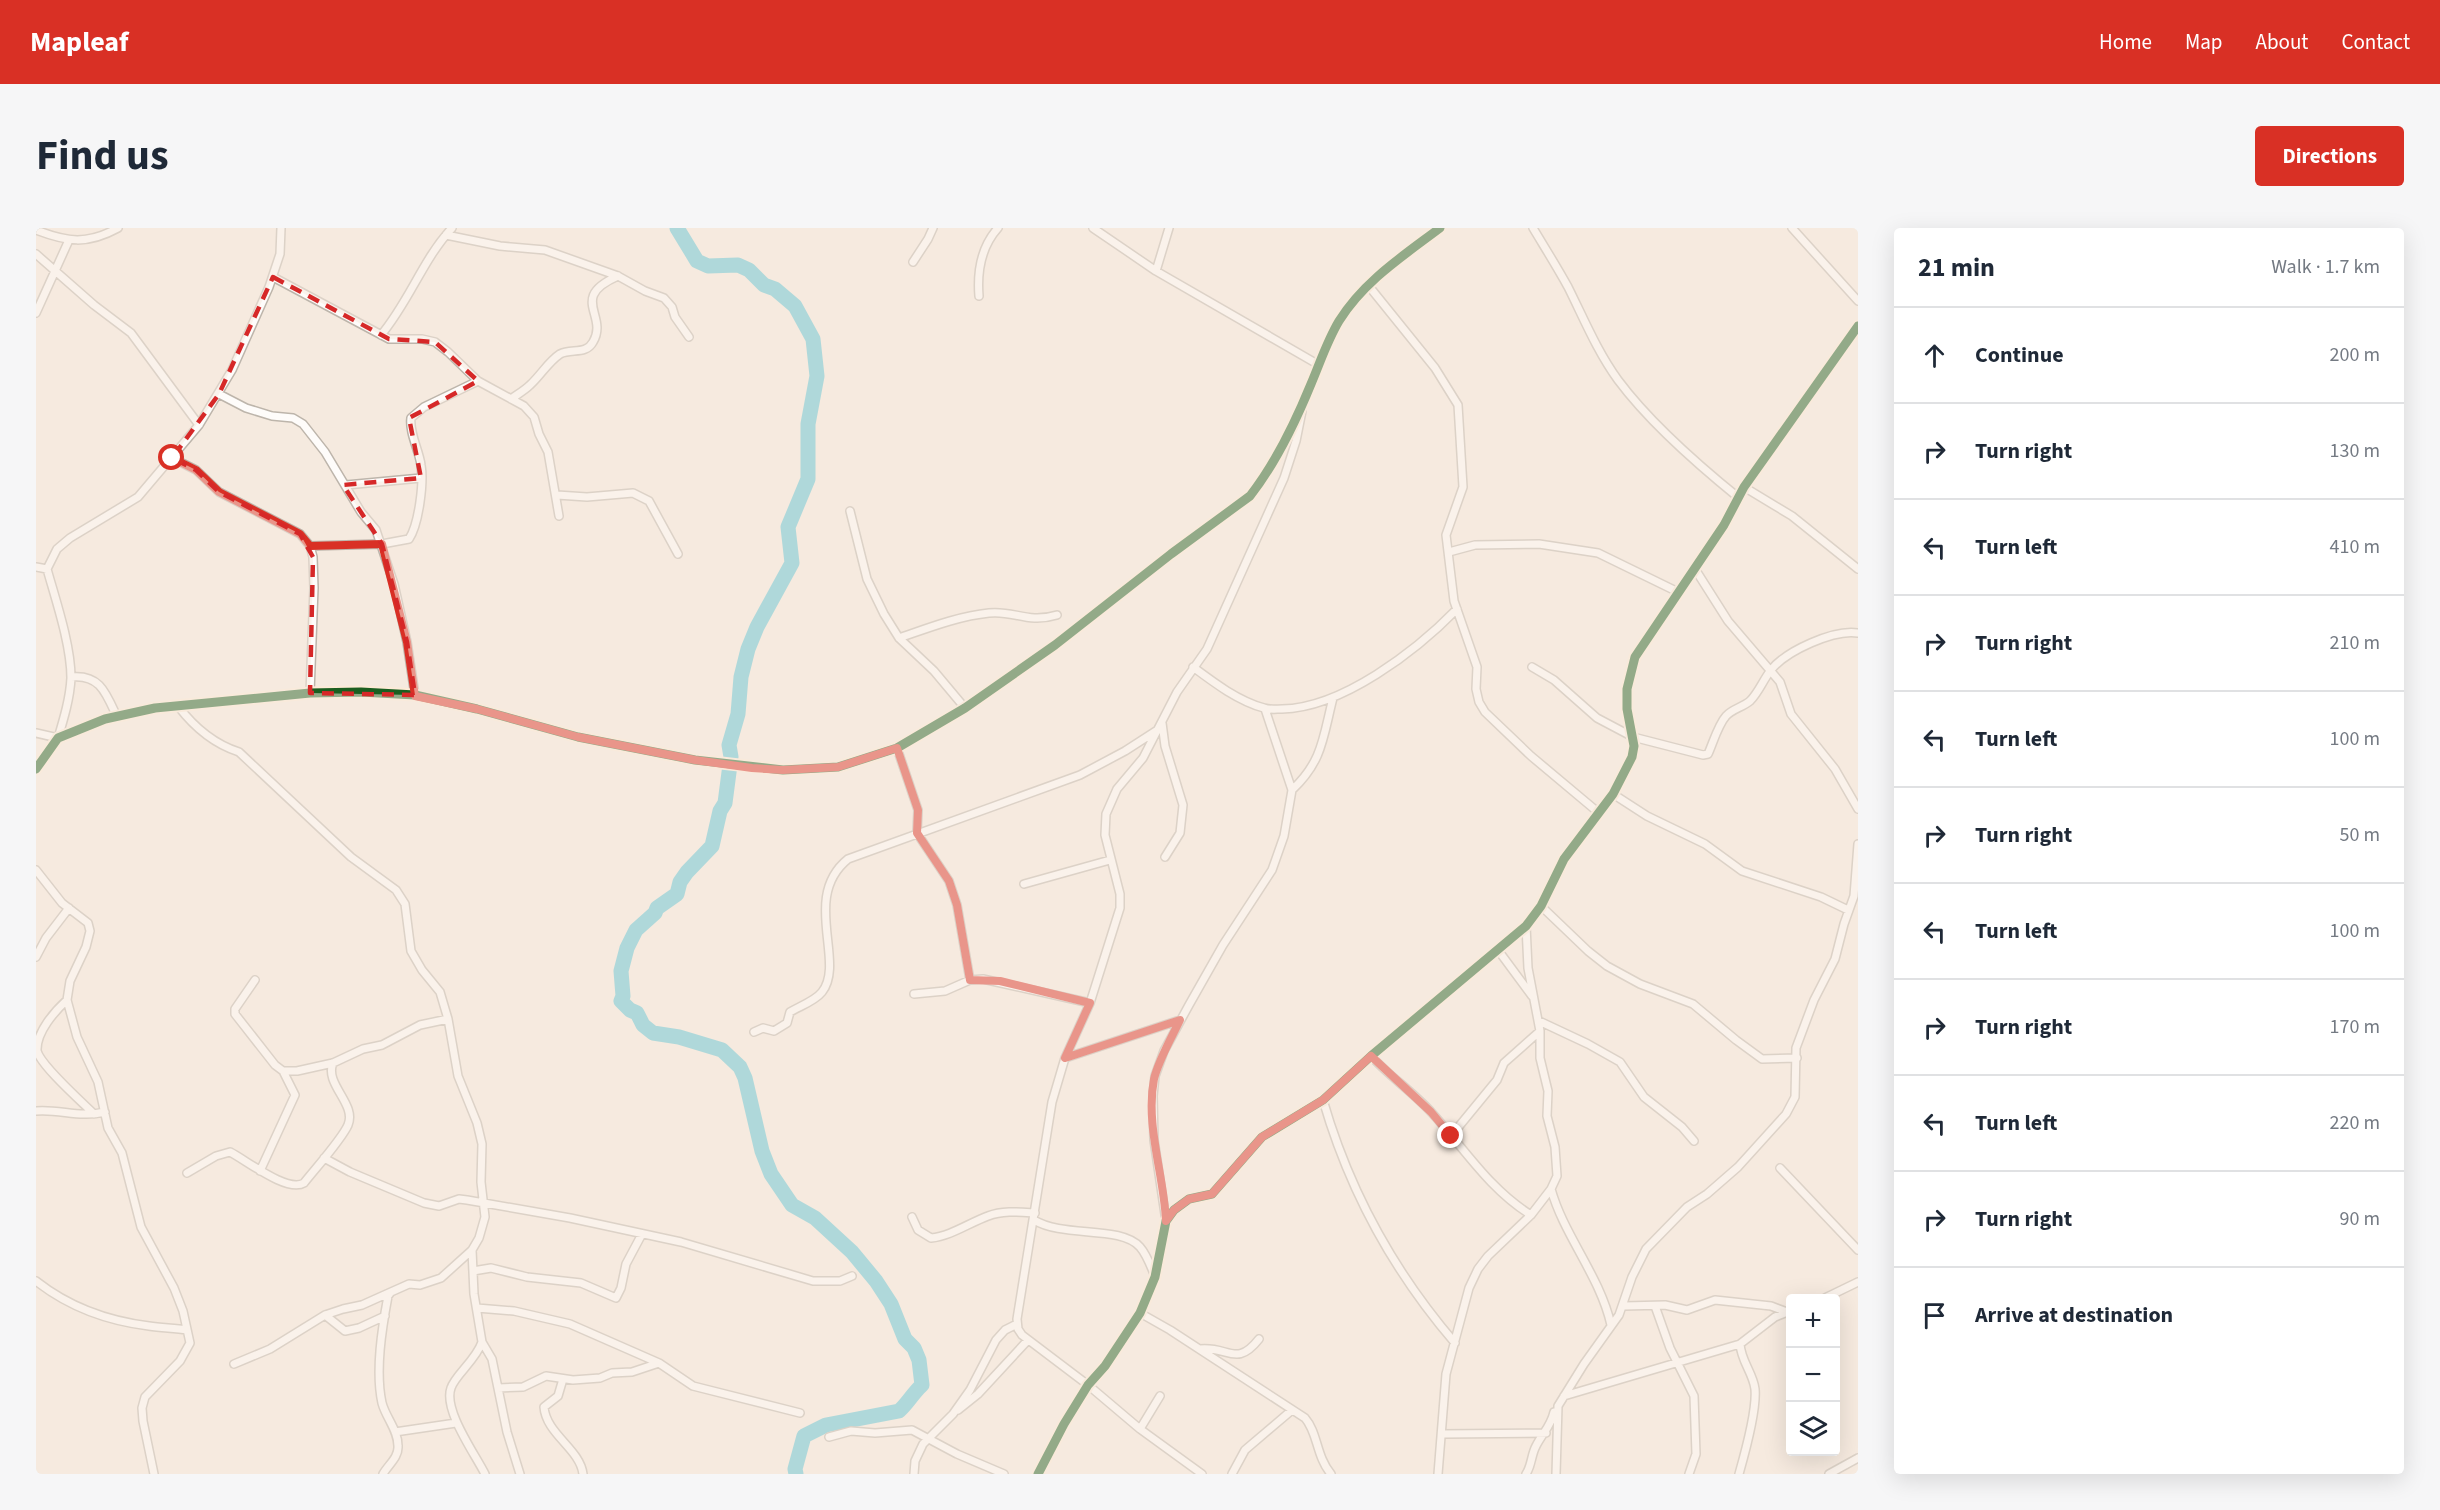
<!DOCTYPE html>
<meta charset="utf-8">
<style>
body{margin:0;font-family:"Source Sans 3",sans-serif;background:#f6f6f7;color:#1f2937}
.controls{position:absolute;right:18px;bottom:18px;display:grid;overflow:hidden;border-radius:6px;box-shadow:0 6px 24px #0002}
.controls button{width:54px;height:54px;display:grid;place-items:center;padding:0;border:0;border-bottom:2px solid #e0e1e3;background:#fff;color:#1f2937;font:30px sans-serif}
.stop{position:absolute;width:18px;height:18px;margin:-14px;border:4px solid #d93025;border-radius:50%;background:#fff}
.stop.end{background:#d93025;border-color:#fff;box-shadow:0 2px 6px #0008}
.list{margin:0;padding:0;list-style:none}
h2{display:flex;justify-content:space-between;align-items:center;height:78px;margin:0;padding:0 24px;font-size:26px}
h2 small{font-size:20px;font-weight:400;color:#747a83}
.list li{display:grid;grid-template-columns:39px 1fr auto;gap:18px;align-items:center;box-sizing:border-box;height:96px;padding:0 24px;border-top:2px solid #e0e1e3}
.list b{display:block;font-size:22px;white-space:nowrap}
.list em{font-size:20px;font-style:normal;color:#747a83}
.icon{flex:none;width:33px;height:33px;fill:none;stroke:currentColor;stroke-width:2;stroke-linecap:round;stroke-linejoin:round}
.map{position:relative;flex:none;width:1822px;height:1246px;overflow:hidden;border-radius:6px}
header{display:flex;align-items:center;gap:36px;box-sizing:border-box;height:84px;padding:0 30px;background:#d93025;color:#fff}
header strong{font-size:28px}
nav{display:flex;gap:33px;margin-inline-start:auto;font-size:21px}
.intro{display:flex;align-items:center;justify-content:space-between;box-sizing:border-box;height:144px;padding:0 36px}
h1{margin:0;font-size:42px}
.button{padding:15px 27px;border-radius:6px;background:#d93025;color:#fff;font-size:21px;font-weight:700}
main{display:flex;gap:36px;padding:0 36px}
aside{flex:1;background:#fff;border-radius:6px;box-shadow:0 6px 24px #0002}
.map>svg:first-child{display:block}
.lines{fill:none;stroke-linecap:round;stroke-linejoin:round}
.river{stroke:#5ac4d4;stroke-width:15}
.street-casing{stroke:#bdb5ab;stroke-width:10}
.street{stroke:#fefcfa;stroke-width:7}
.cycleway-casing{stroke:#fdebd7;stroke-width:13}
.cycleway{stroke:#1b5e20;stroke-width:9}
.route{stroke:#d93025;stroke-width:8}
.marked{fill:none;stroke:#d62828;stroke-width:4.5;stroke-dasharray:12 8;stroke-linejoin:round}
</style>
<header>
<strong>Mapleaf</strong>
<nav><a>Home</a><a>Map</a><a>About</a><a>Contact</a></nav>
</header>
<div class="intro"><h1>Find us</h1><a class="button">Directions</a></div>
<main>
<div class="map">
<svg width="1822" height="1246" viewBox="0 0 1822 1246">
<rect width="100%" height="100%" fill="#f5eadf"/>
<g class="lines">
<path class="river" d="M641,0L661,33L672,38L702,37L713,42L728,57L739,61L759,78L777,111L781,148L772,196V251L752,299L756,335L721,399L712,421L705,449L702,486L693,517L695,529L689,575L684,583L676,618L651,644L644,654L641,666L621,680L619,685L600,702L591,720L585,743L587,768L585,773L594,782L601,785L607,797L617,805L643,809L686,822L704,839L709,850L726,923L735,946L756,977L779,990L816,1024L840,1053L855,1076L869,1111L878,1120L883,1132L886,1157C877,1165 872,1175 863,1183L790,1197L768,1208L759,1241L760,1246"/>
<defs>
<path id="street" d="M1057,0L1120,43L1283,137
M1497,0C1509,20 1521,39 1532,59C1548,91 1561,123 1582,152C1614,195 1661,236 1703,270
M1756,0L1822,73
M0,2C31,14 51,17 82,0
M410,7L464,18L509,22L582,48L609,63L628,70L636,79L639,89L653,109
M0,26L58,77L95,105L163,197
M877,34L892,11L897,0
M1120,43L1133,0
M237,49L353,111H386L399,114L412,124L442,153L488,178L498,189L503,206L512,224L523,288
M1332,57L1399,140L1422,177L1427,259L1410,307L1418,373L1441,439L1440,461L1443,474L1449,484L1495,528L1563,585
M943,68C941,43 945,19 962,0
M0,85L33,12
M345,107C373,74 387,31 416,0
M183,166L210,180L236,188L257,190L267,196L289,224L325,284L340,302L358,356L371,414L379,467
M475,171C482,166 489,162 494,157C505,147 512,134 524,126C535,120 550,127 557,114C573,87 532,70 582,48
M136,230L160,242L183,264L264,306L274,318L277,329L278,360L274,465
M310,257L385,250
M1708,259L1756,288L1822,341
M521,267L551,269L597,265L613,273L642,326
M814,283L831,351L848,386L863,410L898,443L929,480
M274,318L346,316L373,311C383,296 388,254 385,237C383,222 373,205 375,190L388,179L442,153
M1413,324L1439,317L1503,316L1562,325L1642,364
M0,339L11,341
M1659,341L1692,393L1744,454L1755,486L1799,541L1822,581
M863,410C892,400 923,388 953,385C978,382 991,396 1021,387
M1157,439C1177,454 1202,473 1228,480C1233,482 1240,481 1246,481C1306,480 1380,423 1421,381
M1496,439L1518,452L1561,490L1597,509L1667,527L1672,526C1677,515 1682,497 1690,488C1696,481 1707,479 1714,473C1723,464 1727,452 1735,442C1750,423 1798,401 1822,405
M35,449C64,446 70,465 81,489
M142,478C158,499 178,516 203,524L315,629L360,662L369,676L375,723L386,742L404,764L412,791L422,848L441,895L446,916L445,954L449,989L443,1010L436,1022L405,1050L384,1057L373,1056L355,1064L352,1068C346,1100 339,1143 346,1175C350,1190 362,1202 362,1218C363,1229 352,1237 347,1246
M1126,495L1129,518L1147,577L1144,605L1129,629
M0,505L22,510C28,490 34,470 35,450C35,417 20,373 11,341L21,321L34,310L102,269L163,197L196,142L233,59L244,26L245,0
M861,520L882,582L881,605L913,653L921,677L934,752
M0,541L22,510L69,491L119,480L274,465L325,464L379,467L441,481L542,509L659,532L747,542L802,539L861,520L929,480L1019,417L1135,326L1214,268C1240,235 1259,195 1275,156C1284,135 1291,113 1303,93C1328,53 1367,28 1404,0
M1256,562C1287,533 1287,509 1297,470
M1577,566L1611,588L1669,616L1706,643L1785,669L1812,682
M0,642L26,675L52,695L54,703L50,719L34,753L31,772L41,809L62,854L72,900L86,925L105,999L138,1060L147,1083L154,1115L144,1133L109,1169L106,1180L107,1193L118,1246
M988,656L1074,632
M1505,678L1552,723L1571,738L1604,756L1657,776L1700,812L1726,831L1761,830
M1462,722L1496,768
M0,729L10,710L33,680
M219,752L199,781V786L239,837L247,843H261L297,835L327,821L346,817L384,797L412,791
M878,766L909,763L934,752L947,751L1054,775
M31,772C19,783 0,804 1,823C5,838 46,874 58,886
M1503,793L1552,816L1584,834L1608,869L1646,899L1658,913
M718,804L727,800L738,803L751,795L754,784C764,778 779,773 786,764C810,734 765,669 812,631L1044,547L1089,523L1120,503
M1335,828C1353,848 1377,864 1396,885C1428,920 1453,961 1495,987
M1029,830L1144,792
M1287,872C1313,962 1358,1044 1419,1115
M0,883C25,881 43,890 69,884
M1415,908L1461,852L1468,835L1504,803L1492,740L1490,698
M288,930L314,944L388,975L403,978L423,971L431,972L534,990L645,1014L777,1053H804L816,1048
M1744,940L1822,1022
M224,943L259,867L247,843
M151,945L180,928L194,924C210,932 251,965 268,955C279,941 306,911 312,897C321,876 288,856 297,835
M1515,961C1528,1008 1564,1048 1575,1097
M876,989L882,1002L895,1010C915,1008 933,995 952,988C967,982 984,984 999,985
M998,992C1027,1010 1085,997 1104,1019C1111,1027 1115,1039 1119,1048
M1130,993L1118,912L1117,868L1119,848L1128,823L1153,777L1187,717L1236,642L1248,608L1256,562L1229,481
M436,1022L438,1066L446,1114L456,1131L471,1204L484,1246
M437,1043L455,1040L491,1049L545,1055L580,1070L585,1060L590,1036L606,1006
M0,1053C33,1079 72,1093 113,1098C126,1100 138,1100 151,1102
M1789,1070L1822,1054
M1588,1078L1629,1077L1651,1082L1679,1072L1735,1078L1751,1084
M1619,1078L1634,1120L1658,1168L1660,1226L1653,1246
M441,1080L478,1083L534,1096L623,1135L657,1158L764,1185
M1104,1085L1134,1102L1269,1190C1282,1205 1280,1228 1295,1246
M289,1087L309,1103L323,1100L349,1088
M446,1114C440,1132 419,1147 415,1160C407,1182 439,1226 449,1246
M1164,1121C1193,1118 1200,1140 1223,1111
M198,1136L234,1121L289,1087L307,1081L326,1077L355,1064
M527,1151L522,1168L508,1179C510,1206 544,1221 547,1246
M462,1160L487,1159L510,1148L537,1152L564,1150L576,1145L596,1144L623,1135
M1528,1168L1704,1116
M922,1182L942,1166L992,1112
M1104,1201L1124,1168
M359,1204L420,1195
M1407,1206L1510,1205
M793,1209L815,1203L839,1205L876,1202L921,1226L968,1246
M878,1246L879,1233L887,1216L917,1186L934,1162L960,1112L969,1102L981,1096
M1002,1246L1028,1196L1052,1157L1069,1138L1104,1085L1119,1049L1130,993L1138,982L1153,971L1176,966L1226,909L1287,872L1335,828L1490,698L1505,678L1528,631L1577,566L1596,529L1598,518L1591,481V461L1599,429L1688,297L1708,259L1822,98
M1166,1246L1104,1201L1052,1157L986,1107L982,1101L981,1091L1016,874L1029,830L1054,775L1084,680V666L1069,607L1070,586L1081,561L1107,530L1141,464L1171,421L1248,250L1260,213L1266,183
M1196,1246L1209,1222L1256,1182
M1402,1246L1410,1146L1433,1060L1442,1041L1452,1028L1495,987L1515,961L1521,948L1519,919L1511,888L1512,863L1504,830V803
M1490,1246C1496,1237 1495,1227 1500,1218C1506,1206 1515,1198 1518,1184
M1520,1246L1522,1178L1548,1136L1583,1087L1596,1049L1610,1021L1651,979L1671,966L1702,939L1750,886L1759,869L1760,820L1778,772L1799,731L1808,696L1818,668L1822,616
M1703,1246C1709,1225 1721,1182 1719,1161C1717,1145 1705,1133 1704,1116L1739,1089L1754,1083
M1793,1246L1822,1230"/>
</defs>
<use href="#street" class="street-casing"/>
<use href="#street" class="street"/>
<defs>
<path id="cycleway" d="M0,541L22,510L69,491L119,480L274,465L325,464L379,467L441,481L542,509L659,532L747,542L802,539L861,520L929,480L1019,417L1135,326L1214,268C1240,235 1259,195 1275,156C1284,135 1291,113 1303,93C1328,53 1367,28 1404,0
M1002,1246L1028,1196L1052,1157L1069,1138L1104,1085L1119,1049L1130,993L1138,982L1153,971L1176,966L1226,909L1287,872L1335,828L1490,698L1505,678L1528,631L1577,566L1596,529L1598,518L1591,481V461L1599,429L1688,297L1708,259L1822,98"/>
</defs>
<use href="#cycleway" class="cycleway-casing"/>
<use href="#cycleway" class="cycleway"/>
</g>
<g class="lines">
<path class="route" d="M136,230L160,242L183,264L264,306L274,318L346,316L371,414L379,468L441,481L542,509L659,532L716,540L747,542L802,539L861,520L882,582L881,605L913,653L921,677L934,752L964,753L1054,775L1029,830L1144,792C1135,811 1123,831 1118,851C1109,897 1128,947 1130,993L1138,982L1153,971L1176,966L1226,909L1287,872L1335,828L1395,884L1415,908"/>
</g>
<path d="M0 0H1822V1246H0ZM237,49L353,111L399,114L442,153L373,190L385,250L307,257L346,316L371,414L379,467L274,465L277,329L264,306L183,264L160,242L136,230L183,166Z" fill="#f5eadf" fill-opacity=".55" fill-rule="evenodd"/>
<path class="marked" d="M237,49L353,111L399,114L442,153L373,190L385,250L307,257L346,316L371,414L379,467L274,465L277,329L264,306L183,264L160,242L136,230L183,166Z"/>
</svg>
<div class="controls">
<button>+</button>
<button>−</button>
<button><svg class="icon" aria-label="layers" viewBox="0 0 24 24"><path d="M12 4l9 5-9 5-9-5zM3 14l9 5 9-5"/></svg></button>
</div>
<div class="stop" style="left:136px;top:230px"></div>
<div class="stop end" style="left:1415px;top:908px"></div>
</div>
<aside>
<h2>21 min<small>Walk · 1.7 km</small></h2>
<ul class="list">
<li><svg class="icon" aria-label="ahead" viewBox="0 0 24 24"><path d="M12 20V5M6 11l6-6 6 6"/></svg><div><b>Continue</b></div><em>200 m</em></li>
<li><svg class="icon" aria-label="right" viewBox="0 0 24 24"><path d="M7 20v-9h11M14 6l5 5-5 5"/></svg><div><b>Turn right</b></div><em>130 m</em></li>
<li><svg class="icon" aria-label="left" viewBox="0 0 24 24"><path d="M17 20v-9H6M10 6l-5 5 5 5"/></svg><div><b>Turn left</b></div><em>410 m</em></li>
<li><svg class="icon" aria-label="right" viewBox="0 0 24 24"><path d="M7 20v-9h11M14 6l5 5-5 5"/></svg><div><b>Turn right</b></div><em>210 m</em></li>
<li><svg class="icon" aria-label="left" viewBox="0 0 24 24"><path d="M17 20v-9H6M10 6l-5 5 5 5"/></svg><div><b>Turn left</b></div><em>100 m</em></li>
<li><svg class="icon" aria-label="right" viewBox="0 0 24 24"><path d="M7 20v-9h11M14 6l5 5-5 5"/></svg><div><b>Turn right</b></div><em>50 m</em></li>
<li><svg class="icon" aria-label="left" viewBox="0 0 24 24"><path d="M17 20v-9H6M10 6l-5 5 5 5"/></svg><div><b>Turn left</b></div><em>100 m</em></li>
<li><svg class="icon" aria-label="right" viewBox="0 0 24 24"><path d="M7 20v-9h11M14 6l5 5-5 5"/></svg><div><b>Turn right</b></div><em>170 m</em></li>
<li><svg class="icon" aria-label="left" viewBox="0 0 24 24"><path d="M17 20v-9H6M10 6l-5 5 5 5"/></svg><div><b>Turn left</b></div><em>220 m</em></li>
<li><svg class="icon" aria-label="right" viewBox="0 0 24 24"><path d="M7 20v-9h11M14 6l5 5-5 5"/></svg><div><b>Turn right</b></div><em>90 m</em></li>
<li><svg class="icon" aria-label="arrive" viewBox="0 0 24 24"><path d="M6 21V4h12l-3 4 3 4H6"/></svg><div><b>Arrive at destination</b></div></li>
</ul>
</aside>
</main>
